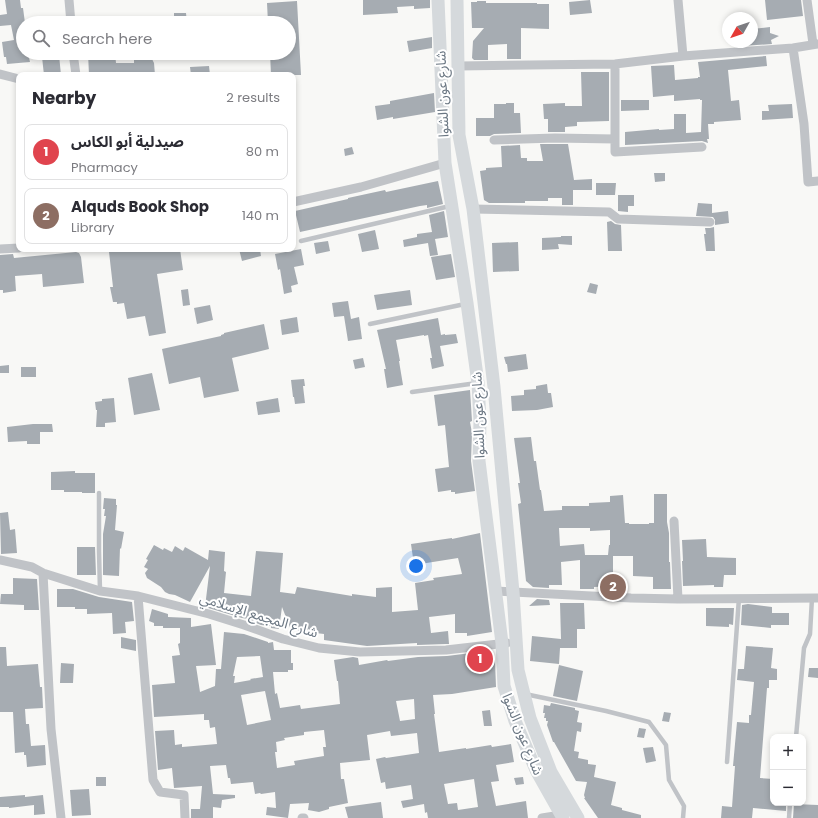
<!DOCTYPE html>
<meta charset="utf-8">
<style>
body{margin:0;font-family:Poppins,"Noto Sans Arabic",sans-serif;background:#f2f2f3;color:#2b2b33}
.controls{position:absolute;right:12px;bottom:12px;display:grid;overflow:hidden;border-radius:8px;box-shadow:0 2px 6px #0003}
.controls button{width:36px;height:36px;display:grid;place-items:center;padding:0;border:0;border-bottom:1px solid #e1e1e2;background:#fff;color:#2b2b33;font:20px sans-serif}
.compass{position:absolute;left:722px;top:12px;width:36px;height:36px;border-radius:50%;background:#fff;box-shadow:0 2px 6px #0003;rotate:230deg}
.you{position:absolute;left:416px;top:566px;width:14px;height:14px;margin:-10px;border:3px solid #fff;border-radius:50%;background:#1a73e8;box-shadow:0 0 0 6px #1a73e833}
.badge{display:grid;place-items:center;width:26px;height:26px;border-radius:50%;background:#ce6840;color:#fff;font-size:13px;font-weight:700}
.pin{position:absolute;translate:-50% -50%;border:2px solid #fff;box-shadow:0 1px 4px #0006}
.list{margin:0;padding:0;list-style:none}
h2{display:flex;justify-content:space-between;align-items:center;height:52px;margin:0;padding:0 16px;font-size:17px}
h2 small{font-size:13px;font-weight:400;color:#7c7c81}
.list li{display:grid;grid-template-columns:26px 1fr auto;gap:12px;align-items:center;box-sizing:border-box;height:56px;margin:0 8px 8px;padding:0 8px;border:1px solid #e1e1e2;border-radius:8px}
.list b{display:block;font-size:15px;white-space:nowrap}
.list p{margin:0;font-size:13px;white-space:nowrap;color:#7c7c81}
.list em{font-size:13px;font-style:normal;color:#7c7c81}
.icon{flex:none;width:22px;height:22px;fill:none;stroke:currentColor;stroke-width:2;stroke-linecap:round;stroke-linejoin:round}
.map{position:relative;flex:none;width:818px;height:818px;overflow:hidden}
.search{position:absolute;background:#fff;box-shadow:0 2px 6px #0003;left:16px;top:16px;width:280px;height:44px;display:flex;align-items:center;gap:10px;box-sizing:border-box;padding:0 14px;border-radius:22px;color:#7c7c81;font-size:15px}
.panel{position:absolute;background:#fff;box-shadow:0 2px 6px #0003;left:16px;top:72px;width:280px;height:180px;border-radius:8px}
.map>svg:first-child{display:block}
.building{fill:#a6acb2;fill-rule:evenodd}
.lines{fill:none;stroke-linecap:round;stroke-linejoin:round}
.service{stroke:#c0c3c7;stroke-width:4.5}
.minor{stroke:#c0c3c7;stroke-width:9}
.secondary{stroke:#d5d9dc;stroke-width:13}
.labels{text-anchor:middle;stroke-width:4;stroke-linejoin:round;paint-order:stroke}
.street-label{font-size:14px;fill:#6b7783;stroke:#fff}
</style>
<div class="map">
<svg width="818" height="818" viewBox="0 0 818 818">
<rect width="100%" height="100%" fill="#f8f8f6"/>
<path class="building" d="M5,0H20L21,8H23L25,23H23V53H28L30,62L7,64L6,57H4L2,42L14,40L11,25L0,26V15L7,14Z
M363,0H430V8L414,9V6L397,7L398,13L363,15Z
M590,0L592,13L570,15L569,2Z
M765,0H801L803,16L767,20Z
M297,1L301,75H271L270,53H289V23H268L267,3Z
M477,1H486V3H537V4H549V29L521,28V59H507V44L488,45V60H474L472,58L473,41L484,28H472L471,2H477Z
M174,13H186L187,23H174Z
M770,27V33L779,36L771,40L772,44L741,46V42H752V29Z
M432,37V48L409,52L407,41Z
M88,53H115L116,63H134V57H151L154,63L155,75H89Z
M59,55L61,75H44L42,57Z
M766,56L767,66L728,70L731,101L739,100L741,120L714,122V124H708L709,139H707L708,143L702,141L625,145V132L659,129V130L674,129V114H686V133L701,132L702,100H700V99L674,101V95L653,97L651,66L674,65L675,80L698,78V77H700L698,62Z
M209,66L210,75H191L190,67Z
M581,72H609V121L577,122V126L565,127V132H548V119H544L543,104L565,103V106H582Z
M434,93L435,112L393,119V117L377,120L375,106L390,104V101Z
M621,100H649V110L621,111Z
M506,103H514V113H520L521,133L494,134L490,136H476V118H494V104H506Z
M792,104L793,118L762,120V111H769L768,105Z
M540,144H568L574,180L592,179V190H573V205H562V198H548V201H525V203H489L484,200L480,171L486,170V168L502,167L501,146L520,145L521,158H527V161H543Z
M352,147L354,154L345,156L344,149Z
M654,173H665V181L655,182Z
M438,181L443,204L427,208V205L420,206L300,232L295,211L348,199V198L371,193L385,190L386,192Z
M596,183H616L615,195H596Z
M618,195H634V206H628V212L618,211Z
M698,203L712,204V213L728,211L729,223L715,225V220L713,217L696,216Z
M444,211L448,237L435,239L438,255L430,256L428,243L404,247L403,240L417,237V234L432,232L429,215Z
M611,221L615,224L621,225L622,251H608L607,222Z
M714,227L715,251H706L704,234H706L705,228H710Z
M375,230L379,249L362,252L358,234Z
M561,236H572V245L558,244L559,249L542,250V238L561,237Z
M328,241L330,251L316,254L314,243Z
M518,242L519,271L493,272L492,243Z
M126,249H180L183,270L157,274L166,333L149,336L145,316L127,319L124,303L117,304V302H113L110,287H113L109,252Z
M239,249H260L261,256L242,261Z
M301,249L304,265L294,267L298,284L291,286L292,292L284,294L280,269L278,270L275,254Z
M76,252L79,253L81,257L84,283L43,287L42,274L15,276L16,291L3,293V290H0V255L13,254L14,258Z
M451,254L455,277L436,280L431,257Z
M590,283L598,285L596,294L587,292Z
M188,289L190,305L183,306L181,290Z
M410,290L412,305L377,310L374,295Z
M348,301L351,319L359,317L362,339L348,341L344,316L334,317L332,303Z
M210,305L213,320L197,324L194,308Z
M297,317L299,332L282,335L280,320Z
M438,318L441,335L445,334V335L456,334L458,343L440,346L444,366L432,369L430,358H432L428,335L424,336V335L396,340L400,361H399L403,385L387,388L384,369H386L377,330Z
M264,324L269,349L232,358L239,391L204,398L200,377L169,384L162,349L221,336V335L224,334V333Z
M526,354L528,369L508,372L507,364H506L504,357Z
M363,358L365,367L355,369L353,360Z
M9,365V373H0V366Z
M21,367H36V377H21Z
M152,373L160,410L134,415L128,378Z
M304,379L305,386H303L305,403L295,404L294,397H293L291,380Z
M547,384L548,393H551L553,407L537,410L512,411L511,396L524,395V390L536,389V386Z
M470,390L472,421L470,422L472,433L471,461L475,491L455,494V492H451V490L438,492L435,469L449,467L445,425L438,426L434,395Z
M114,398L116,422L105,423V427H96L97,410H96L95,402L102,401V399Z
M278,398L280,412L258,415L256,402Z
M33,424H52L53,432H40V444H27V441L8,442L7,427Z
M531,437L534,461H536L540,490H541L544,511L562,510V506H589V503L610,502V496L623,495L625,523H629V524H649V523H654V494H667V522L669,533V562H670L671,589H653V577L633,576V556H613V586L594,587V589H580V560L561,562L562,585H549V588L533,587L526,581L518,504L521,503L518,483H520L514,438ZM559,528H590V531L610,530V545H609L608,555H585L584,544L560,546Z
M75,471V473H95V493H82V492H64V490H51V472Z
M104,498L116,499V505H117L115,530L124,532L121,549L120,548L119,576L103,575V534L106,516H104L105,509H103Z
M8,512L10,530L15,529L17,553L1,554L0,513Z
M480,533L492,632L467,636V633H455V614L429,617L431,633L448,631L449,644H446L417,645V643L367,646L324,640V634L291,630L282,607L279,629L271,628V626L261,625L249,620V619L242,618L205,607L210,566L190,602L175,595L169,594L165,592L161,587L147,578L145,573L148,569L144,567L148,560L146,559L154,545L163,550L164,548L172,552L175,546L183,551L185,547L208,560L209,550L225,552L224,571L226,572L224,593L251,596L256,551L283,553L280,592L295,594L297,587L352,596V594L376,597V588L392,587V612L418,610L415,583L434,580L433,578L462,574L458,558L414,565L411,544L452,538V539Z
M706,539L707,557L736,558V575H724L723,587H714V585L683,586L682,561H683L682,540Z
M77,547H95L96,575H77Z
M13,578L37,579L39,610H24V605L0,604L1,594H13Z
M57,589H73L99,597L132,602L134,621L125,622L126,633L113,634L112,613L87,614V609H75V607H57Z
M537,599L549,600L550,605L529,606Z
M560,603H584L585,629H577V648H560L559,664L530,661L532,636L561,639Z
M748,604L772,607V613H789V625H771V628L741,625L742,605Z
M706,608H734L733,625L729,624V627L706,626Z
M152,609L168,614V617L191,618V627L211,624L216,665L196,666L200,692L215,686L216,669H221L224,632L244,634L268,642V643L273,642L274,650H291V663H293V670H288V672H273L275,694L277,693L280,708L300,705L301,709L340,704L338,681H337L334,660L353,657L358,658L359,665L387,660L388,661L418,657L447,656L487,651L495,661L496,687L452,694L433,695L435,714H434L439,752L466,748V749L491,745L492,747L511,744L514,762L496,765L499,781L491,782L496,806L526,801L528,818H428L427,812L425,813L424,804L403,808L401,801L413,799L411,785L386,789L385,782L381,783L376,759L385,757L386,758L419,753L417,733L391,736L390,731L367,735L370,760L340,763L341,779H344L348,803L329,807V809L319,812L308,810L309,803L290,804L288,818L266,815L267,807L276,808L275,792L261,794L260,793L255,794L253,782L231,784L230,778H228L226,765L210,766L213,794L235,795V798L222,800L221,808L213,807V818H191V809H200L202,786L174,788L172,768L158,770L155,731L174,730L175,745L182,744V747L217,744L215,727L210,728L209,720H204V714L154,717L152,685L175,683L172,656L180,655L178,644L180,643V628H163V626H154V623L149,621ZM260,656L263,677L250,679L251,680L234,683L235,676H233L237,657ZM265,691L271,720L247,725L241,695ZM414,699L415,719L400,721L396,701ZM324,730L326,747H323L324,756L294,761L295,765L277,768L275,752H277L276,742L285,740L284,738L304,735V732ZM474,779L478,807L458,810L457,803L448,804L444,784Z
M121,637L136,640V651L121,648Z
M746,646L773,648L771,668L777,669V680H769V688H767L760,778L773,779V803L786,804V811L753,808L752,818H721L722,806L732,807L735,766H733L737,722L749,723V715H751L754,682L737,680L738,669H744Z
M0,647H6L7,666L38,664L40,687H42L43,708L25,709L26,724H29L31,746L45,745L46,765L27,767L26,755H24V752L15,753L13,712H0Z
M61,663L74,664L73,683H60Z
M559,665L583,671L577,701L553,696Z
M809,668H818V678L808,677Z
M551,703L575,708V710L579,711L577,722L582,723L581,732L577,731L574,751L579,752L578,758L588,760V764L596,765L594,777L616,782L611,805L622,808V810L641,815V818H598L584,798H585L584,795L587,782L576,781L554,742H553L547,725L548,721H546V718H544L545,713H543L544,705L550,706Z
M490,710L492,726H484L482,711Z
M664,712L671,713L669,722L662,721Z
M639,728L646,729L644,738L637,737Z
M653,747L656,761L646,763L643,748Z
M96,777H106V786H96Z
M523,777L524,784L516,785L514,778Z
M89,789L91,815L72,816L70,790Z
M25,795V797L43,795L45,814L34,815V805L9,808V807H0V797Z
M381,802L383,818H348L345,807Z
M794,804L818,805V818H793Z"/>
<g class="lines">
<path class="service" d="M301,241L450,206
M370,324L465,304
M412,392L477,383
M99,493V551L100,591
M525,694L606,711L649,722L666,745L669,780L684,806L683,818
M796,737L804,648L810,634L812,598
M727,762L739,598
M789,818L790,803"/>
<path class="minor" d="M69,0L71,23
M678,0L683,56
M807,0L813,44
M793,48L804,124L808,182L818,181
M73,53L76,75
M615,64V152L702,147
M459,66L615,64L683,56L793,48L818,44
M0,74L19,79
M494,140L555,138L615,139
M293,202L361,187L445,163
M473,209L609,212L618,219L710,222
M0,249L19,248
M674,521L678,599
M0,560L32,567L43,573L100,591L138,596L209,614L244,625L283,639L319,648L360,652L446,650L507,643
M43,573L51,729L61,818
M495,591L631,598L678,599L818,598
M138,596L153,780L160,792L184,795L185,818
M302,818H304
M542,818L561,815"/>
<path class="secondary" d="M438,0L445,163L467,303L478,383L480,421L479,461L502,643L504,686L515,721L536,770L563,818
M457,0L459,135L473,209L494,387L513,592L518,670L530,718L551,772L578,818"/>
</g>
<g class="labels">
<g class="street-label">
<text transform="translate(442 94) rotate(-92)" y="5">شارع عون الشوا</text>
<text transform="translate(478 415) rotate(-92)" y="5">شارع عون الشوا</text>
<text transform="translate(259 615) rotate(17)" y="5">شارع المجمع الإسلامي</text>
<text transform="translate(523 734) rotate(68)" y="5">شارع عون الشوا</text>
</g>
</g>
</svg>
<div class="controls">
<button>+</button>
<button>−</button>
</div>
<svg class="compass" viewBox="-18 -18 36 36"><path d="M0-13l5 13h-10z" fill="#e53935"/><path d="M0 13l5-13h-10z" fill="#7c7c81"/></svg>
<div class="you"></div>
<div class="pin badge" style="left:480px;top:659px;background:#e0444e">1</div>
<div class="pin badge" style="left:613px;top:587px;background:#8d6e63">2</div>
<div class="search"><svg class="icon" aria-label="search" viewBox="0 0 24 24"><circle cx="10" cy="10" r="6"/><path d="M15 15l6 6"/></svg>Search here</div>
<section class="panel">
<h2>Nearby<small>2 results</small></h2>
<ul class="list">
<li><span class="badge" style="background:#e0444e">1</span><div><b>صيدلية أبو الكاس</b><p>Pharmacy</p></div><em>80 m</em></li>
<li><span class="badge" style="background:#8d6e63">2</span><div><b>Alquds Book Shop</b><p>Library</p></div><em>140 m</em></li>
</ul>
</section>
</div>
